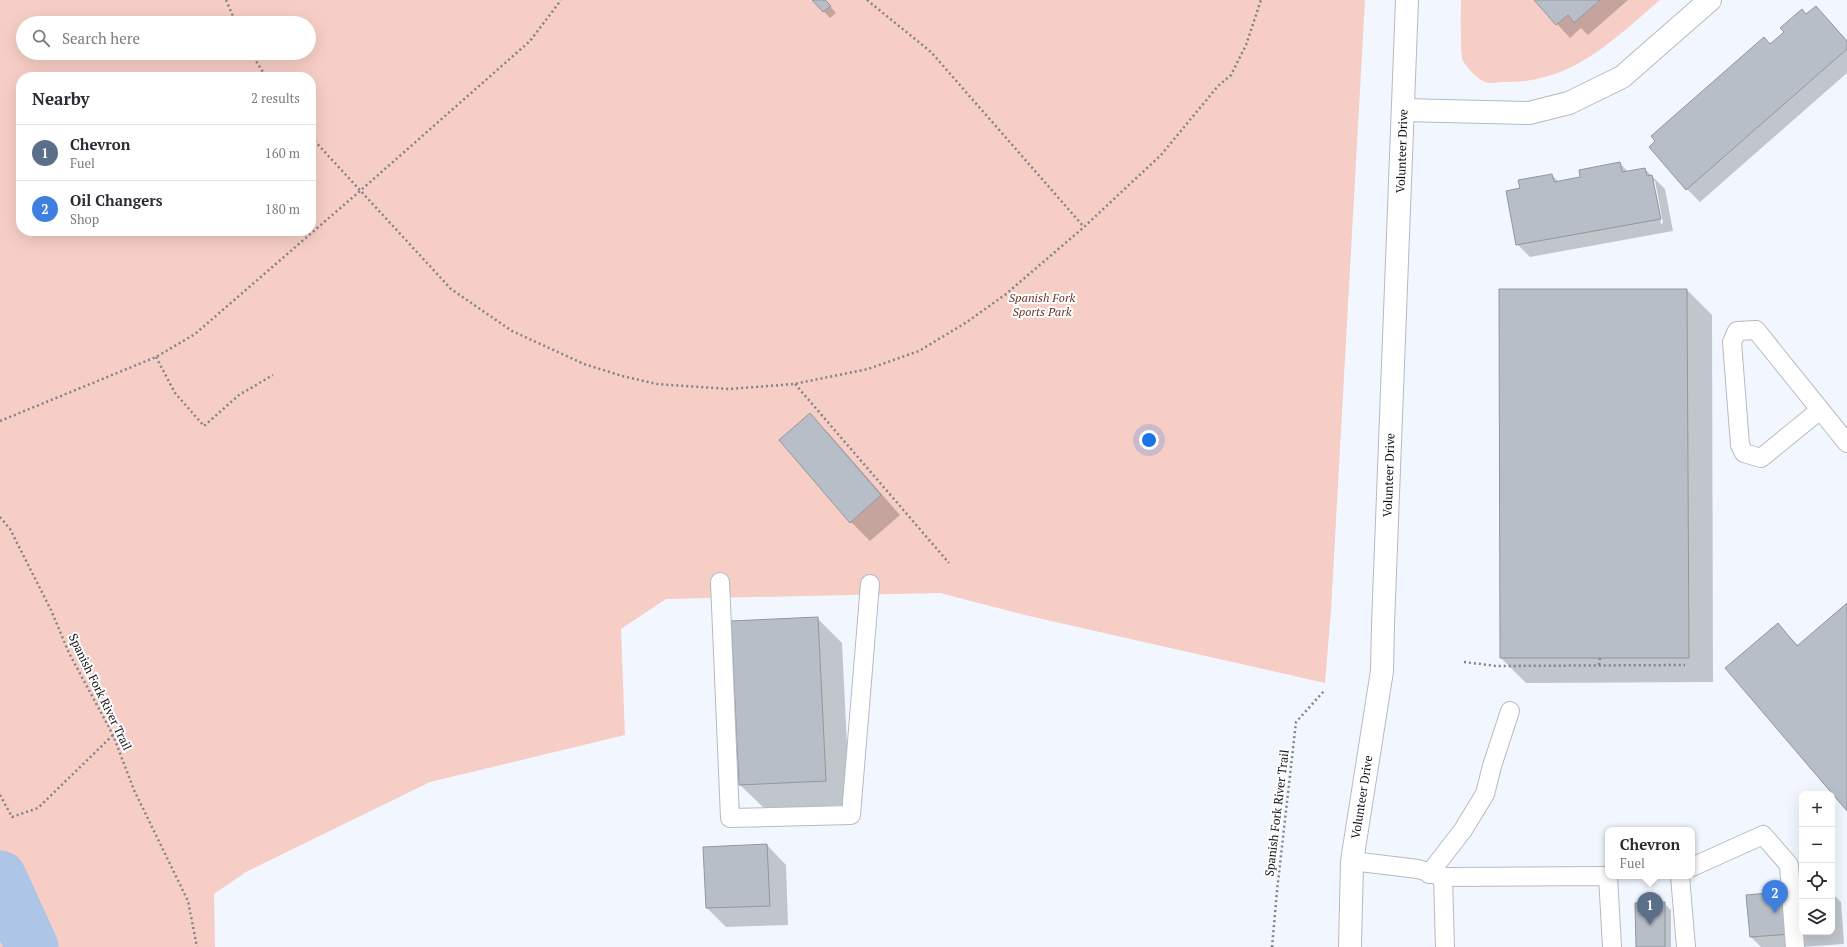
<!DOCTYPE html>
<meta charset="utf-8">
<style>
body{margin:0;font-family:"PT Serif",serif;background:#f7f7f7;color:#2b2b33}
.controls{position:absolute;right:12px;bottom:12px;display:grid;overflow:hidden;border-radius:8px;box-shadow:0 4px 16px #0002}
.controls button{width:36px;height:36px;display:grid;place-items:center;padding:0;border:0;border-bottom:1px solid #e1e1e2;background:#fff;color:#2b2b33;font:20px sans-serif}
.you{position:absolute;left:1149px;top:440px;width:14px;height:14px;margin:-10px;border:3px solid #fff;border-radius:50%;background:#1a73e8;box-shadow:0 0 0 6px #1a73e833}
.badge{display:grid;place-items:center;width:26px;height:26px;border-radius:50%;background:#0b8043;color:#fff;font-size:13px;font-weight:700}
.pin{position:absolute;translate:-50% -33px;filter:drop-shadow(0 1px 2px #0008)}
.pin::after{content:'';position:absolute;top:21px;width:14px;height:12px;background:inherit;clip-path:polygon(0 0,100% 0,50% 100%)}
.popup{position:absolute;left:1605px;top:827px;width:90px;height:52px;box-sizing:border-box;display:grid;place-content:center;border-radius:8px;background:#fff;filter:drop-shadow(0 1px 3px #0005);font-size:13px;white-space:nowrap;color:#7c7c81}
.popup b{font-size:15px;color:#2b2b33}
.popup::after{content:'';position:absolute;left:50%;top:100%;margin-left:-8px;border:8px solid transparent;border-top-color:#fff}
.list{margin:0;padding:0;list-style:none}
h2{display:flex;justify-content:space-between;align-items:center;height:52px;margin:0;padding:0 16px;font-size:17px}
h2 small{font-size:13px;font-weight:400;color:#7c7c81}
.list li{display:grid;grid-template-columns:26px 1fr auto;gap:12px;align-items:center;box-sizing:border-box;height:56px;padding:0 16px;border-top:1px solid #e1e1e2}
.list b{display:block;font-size:15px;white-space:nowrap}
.list p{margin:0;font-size:13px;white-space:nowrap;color:#7c7c81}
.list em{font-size:13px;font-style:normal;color:#7c7c81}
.icon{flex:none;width:22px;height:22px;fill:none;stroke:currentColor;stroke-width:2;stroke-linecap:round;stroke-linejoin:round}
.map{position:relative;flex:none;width:1847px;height:947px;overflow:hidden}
.search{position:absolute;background:#fff;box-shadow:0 4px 16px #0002;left:16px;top:16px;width:300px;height:44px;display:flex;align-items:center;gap:10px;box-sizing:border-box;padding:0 14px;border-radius:22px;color:#7c7c81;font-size:15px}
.panel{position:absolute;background:#fff;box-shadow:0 4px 16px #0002;left:16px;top:72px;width:300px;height:164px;border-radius:16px}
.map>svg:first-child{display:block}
.green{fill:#f6cec5;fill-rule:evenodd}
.shadow{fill:#0003;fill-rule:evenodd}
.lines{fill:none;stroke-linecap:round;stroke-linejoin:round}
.river{stroke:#adc5e7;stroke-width:53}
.building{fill:#b7bec7;stroke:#9197a0}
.lane-casing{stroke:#b4bac3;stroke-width:20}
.street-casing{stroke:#b4bac3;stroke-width:24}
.secondary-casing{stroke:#b4bac3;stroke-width:24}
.path{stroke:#808489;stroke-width:2.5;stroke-dasharray:2 3;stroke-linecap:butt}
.lane{stroke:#fff;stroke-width:18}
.street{stroke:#fff;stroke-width:22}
.secondary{stroke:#fff;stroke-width:22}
.labels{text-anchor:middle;stroke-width:4;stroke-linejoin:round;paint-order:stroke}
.street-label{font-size:12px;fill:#101215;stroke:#fff}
.park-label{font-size:12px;font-style:italic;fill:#6d3428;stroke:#fff}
</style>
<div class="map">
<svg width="1847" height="947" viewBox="0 0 1847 947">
<rect width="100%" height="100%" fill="#f2f7ff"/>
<path class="green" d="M0,0H1365L1331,610L1325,683L1029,616L940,593L666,599L621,629L625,735L430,782L246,872L214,894L215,947H0ZM23,23H309V53H23ZM21,77H311V231H21Z
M1461,0H1534L1556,25L1568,15L1574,22L1600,0H1660C1612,41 1571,84 1503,82C1498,82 1490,84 1485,82C1476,78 1468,69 1463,61C1460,55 1461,10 1461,0Z"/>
<path class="shadow" d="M813,0H825L836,13L830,18Z
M1535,0H1628L1588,35L1581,28L1570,38Z
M1816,7L1847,41V73L1700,202L1687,189L1771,45Z
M1620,163L1628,172L1645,169L1665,189L1673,231L1530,257L1517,244L1521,189L1552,175L1559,182L1582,178ZM1653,181H1655L1663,223L1661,224Z
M1500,290H1687L1712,315L1713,682L1526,683L1501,658Z
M810,415L829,434L900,515L870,541L851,522Z
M1847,605V810L1777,624L1799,646Z
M817,618L842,643L850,805L765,809L740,785Z
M767,845L786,865L788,925L726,927L707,908Z
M1802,891V932H1832V893L1841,902L1844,944L1801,947H1761L1751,937Z
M1664,903L1671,910V947H1637Z"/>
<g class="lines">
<path class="river" d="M0,877L32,947"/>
</g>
<path class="building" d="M812,0H825L831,6L823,12Z
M1534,0H1600L1574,23L1568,15L1556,25Z
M1816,6L1847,41V49L1686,190L1649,147L1655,141L1651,136L1764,37L1770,44L1784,32L1780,28L1802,9L1806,14Z
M1620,162L1622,172L1645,168L1647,176L1652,175L1661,219L1516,245L1506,191L1520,188L1518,180L1552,174L1554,182L1580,177L1579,170Z
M1499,289H1687L1689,658H1500Z
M810,413L881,495L850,523L779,440Z
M1847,603V811L1725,668L1778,623L1797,646Z
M818,617L826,781L739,785L731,621Z
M767,844L770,906L706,908L703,847Z
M1802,890V932H1820L1750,937L1746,895Z
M1665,902V947H1636L1635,903Z"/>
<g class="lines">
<defs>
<path id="lane" d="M1820,410L1761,458L1744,453L1740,445L1732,342L1737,331L1756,330L1847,443
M720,582L730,818L851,815L870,584
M1352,861L1418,869L1443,877L1608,876L1612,947
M1692,867L1763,835L1789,865L1795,947
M1429,874L1463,830L1485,794L1492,766L1510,711
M1680,876L1686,947
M1443,877L1445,947"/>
<path id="street" d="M1404,110L1529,113L1569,103L1622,77L1710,0"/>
<path id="secondary" d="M1350,947L1352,861L1382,671L1383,625L1407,0"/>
</defs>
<use href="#lane" class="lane-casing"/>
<use href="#street" class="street-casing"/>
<use href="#secondary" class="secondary-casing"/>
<path class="path" d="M226,0L236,23
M867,0L931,52L1084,227
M251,53L266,77
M311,137L451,289L512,331L584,364L622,376L657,384L729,389L794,384L868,369L919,351L967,322L1006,294L1084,227L1161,155L1218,86L1231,75L1246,45L1261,0
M156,357L175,393L204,426L239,395L273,375
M795,384L949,563
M0,421L156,357L195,334L360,191L530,41L561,0
M0,517L10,529L51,610L69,653L113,735L134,790L188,901L197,947
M1464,662L1496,666L1685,665
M1599,665L1600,658
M0,795L12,817L38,808L113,735
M1272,947L1277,891L1296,722L1324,691"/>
<use href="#lane" class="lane"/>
<use href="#street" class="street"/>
<use href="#secondary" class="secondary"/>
</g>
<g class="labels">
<g class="street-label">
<text transform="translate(1402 151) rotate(-88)" y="4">Volunteer Drive</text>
<text transform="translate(1389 475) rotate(-88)" y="4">Volunteer Drive</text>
<text transform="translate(100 692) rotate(64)" y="4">Spanish Fork River Trail</text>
<text transform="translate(1362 797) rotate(-81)" y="4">Volunteer Drive</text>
<text transform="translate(1277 813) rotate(-83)" y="4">Spanish Fork River Trail</text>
</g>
<g class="park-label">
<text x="1042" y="302">Spanish Fork<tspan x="1042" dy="14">Sports Park</tspan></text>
</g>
</g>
</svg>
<div class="controls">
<button>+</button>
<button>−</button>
<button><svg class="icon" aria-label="locate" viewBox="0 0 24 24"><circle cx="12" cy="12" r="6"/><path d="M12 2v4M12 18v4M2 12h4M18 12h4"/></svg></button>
<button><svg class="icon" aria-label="layers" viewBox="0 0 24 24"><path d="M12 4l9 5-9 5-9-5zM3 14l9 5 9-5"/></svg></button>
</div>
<div class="you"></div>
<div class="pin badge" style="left:1650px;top:925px;background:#5c6f8a">1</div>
<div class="popup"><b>Chevron</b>Fuel</div>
<div class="pin badge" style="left:1775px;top:913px;background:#3f7fe0">2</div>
<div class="search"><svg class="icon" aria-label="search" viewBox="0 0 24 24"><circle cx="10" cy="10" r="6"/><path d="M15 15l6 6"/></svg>Search here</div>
<section class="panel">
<h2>Nearby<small>2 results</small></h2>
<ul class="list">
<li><span class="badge" style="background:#5c6f8a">1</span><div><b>Chevron</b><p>Fuel</p></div><em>160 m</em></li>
<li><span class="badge" style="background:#3f7fe0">2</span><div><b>Oil Changers</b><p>Shop</p></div><em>180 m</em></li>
</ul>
</section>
</div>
